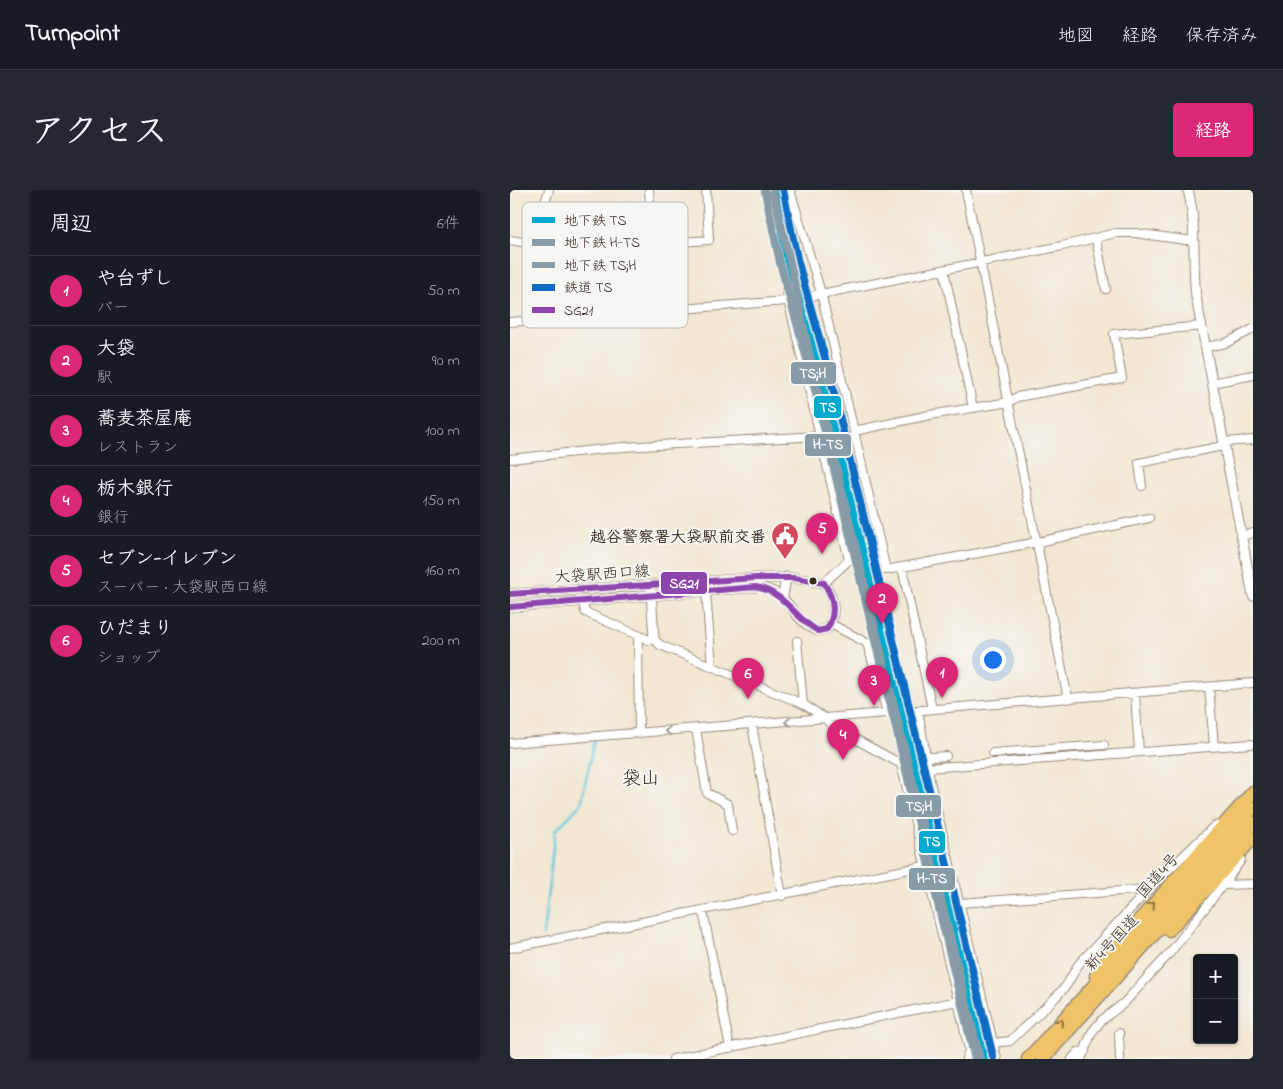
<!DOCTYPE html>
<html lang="ja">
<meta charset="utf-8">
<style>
body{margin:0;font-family:"Indie Flower","Klee One",sans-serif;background:#242831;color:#f1f3f6}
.controls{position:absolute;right:15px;bottom:15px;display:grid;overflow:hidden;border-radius:5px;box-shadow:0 1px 4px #0004}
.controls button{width:45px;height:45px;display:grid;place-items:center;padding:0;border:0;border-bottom:1px solid #363941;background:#171b24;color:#f1f3f6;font:25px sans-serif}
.you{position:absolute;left:482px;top:469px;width:18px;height:18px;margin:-12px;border:4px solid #fff;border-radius:50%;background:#1a73e8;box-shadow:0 0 0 8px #1a73e833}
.badge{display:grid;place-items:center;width:32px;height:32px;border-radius:50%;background:#db2777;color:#fff;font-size:16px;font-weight:700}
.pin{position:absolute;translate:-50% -41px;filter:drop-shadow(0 1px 2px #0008)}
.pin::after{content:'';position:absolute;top:26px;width:18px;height:15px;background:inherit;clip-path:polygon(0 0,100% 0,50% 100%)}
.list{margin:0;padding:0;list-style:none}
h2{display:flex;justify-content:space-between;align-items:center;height:65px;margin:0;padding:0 20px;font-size:21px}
h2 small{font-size:16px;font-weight:400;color:#9ea1a6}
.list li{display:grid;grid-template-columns:32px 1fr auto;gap:15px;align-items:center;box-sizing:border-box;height:70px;padding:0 20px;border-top:1px solid #363941}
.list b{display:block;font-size:19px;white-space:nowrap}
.list p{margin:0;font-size:16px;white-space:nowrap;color:#9ea1a6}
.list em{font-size:16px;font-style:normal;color:#9ea1a6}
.map{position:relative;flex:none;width:743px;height:869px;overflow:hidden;border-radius:5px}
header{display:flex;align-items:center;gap:30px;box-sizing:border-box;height:70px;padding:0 25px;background:#171b24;border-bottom:1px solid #363941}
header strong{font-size:24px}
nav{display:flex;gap:28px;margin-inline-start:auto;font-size:18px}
.intro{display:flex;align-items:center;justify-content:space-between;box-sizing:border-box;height:120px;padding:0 30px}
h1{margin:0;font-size:35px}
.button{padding:12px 22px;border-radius:5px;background:#db2777;color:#fff;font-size:18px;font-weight:700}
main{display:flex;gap:30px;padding:0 30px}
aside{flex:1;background:#171b24;border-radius:5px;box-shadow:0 1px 4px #0004}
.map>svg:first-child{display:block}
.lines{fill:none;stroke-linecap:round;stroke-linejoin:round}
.stream{stroke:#61c7de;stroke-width:2.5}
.minor-casing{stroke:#968878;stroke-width:10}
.tertiary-casing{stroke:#968878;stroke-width:11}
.trunk-casing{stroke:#968878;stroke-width:15}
.minor{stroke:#fff;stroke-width:8}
.tertiary{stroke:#fff;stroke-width:9}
.trunk{stroke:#efc469;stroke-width:12}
.bus-1-casing{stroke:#f6f6f2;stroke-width:10}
.bus-1{stroke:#8e44ad;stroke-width:6}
.rail-1-casing{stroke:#f6f6f2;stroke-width:11}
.rail-1{stroke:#0f6cc3;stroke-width:8}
.metro-1-casing{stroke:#f6f6f2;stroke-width:11}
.metro-2-casing{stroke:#f6f6f2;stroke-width:11}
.metro-3-casing{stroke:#f6f6f2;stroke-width:11}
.metro-1{stroke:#00a9ce;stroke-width:8}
.metro-2{stroke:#879ca7;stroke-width:8}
.metro-3{stroke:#879ca7;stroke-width:8}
.oneway{stroke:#a79f9a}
.oneway2{stroke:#8c6f40}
.bus-dot{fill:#3b2a1e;stroke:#f6f6f2;stroke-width:2}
.labels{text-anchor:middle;stroke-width:4;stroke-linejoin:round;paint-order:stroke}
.poi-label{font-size:16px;font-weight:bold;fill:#3b2a1e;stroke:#f6f6f2;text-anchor:end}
.street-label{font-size:16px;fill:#3b2a1e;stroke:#f6f6f2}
.quarter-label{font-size:19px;fill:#3b2a1e;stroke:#f6f6f2}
.key{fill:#f6f6f2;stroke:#beb9b2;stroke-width:1}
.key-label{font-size:14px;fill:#3b2a1e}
.line-badge{stroke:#f6f6f2;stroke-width:2}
.badge-label{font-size:14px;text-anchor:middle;font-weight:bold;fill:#fff}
</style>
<header>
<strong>Turnpoint</strong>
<nav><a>地図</a><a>経路</a><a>保存済み</a></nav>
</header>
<div class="intro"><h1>アクセス</h1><a class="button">経路</a></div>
<main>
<aside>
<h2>周辺<small>6件</small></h2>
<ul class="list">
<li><span class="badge">1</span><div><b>や台ずし</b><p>バー</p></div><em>50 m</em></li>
<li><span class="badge">2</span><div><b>大袋</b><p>駅</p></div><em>90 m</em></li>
<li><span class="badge">3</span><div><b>蕎麦茶屋庵</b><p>レストラン</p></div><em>100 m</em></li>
<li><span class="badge">4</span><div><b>栃木銀行</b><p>銀行</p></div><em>150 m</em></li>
<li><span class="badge">5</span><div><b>セブン-イレブン</b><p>スーパー · 大袋駅西口線</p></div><em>160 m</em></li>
<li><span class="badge">6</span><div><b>ひだまり</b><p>ショップ</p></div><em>200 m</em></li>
</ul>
</aside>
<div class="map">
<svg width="743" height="869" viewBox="0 0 743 869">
<rect width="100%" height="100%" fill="#f6f6f2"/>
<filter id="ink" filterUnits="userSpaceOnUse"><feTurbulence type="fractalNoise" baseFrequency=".02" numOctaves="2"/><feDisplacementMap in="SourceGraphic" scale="10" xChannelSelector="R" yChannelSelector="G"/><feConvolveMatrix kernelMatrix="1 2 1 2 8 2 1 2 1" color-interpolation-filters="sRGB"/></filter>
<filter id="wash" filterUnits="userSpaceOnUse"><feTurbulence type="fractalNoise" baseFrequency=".0096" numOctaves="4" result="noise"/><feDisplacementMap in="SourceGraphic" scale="20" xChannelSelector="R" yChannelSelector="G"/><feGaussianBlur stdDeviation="1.12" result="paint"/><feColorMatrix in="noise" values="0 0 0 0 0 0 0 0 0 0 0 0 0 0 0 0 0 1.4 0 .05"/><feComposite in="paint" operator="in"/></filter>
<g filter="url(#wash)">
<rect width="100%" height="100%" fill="#f2e7d2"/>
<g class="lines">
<path class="stream" d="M33,745L45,641L71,614L84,551"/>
</g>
</g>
<g filter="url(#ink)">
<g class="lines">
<defs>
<path id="minor" d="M139,0L143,54L199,50L196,0
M280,0L311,103L344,241
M456,0L558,509
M586,49L596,99
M0,50L19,53L22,52L39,0
M434,80L463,218
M0,132L276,111L552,56L606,43H625L683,51
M696,157L716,153L743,139
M702,193L743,185
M310,246L339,370L314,393
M713,252L743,250
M0,269L113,257L310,246L278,109L268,44L258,0
M632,296L629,273L713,256
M639,328L528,352L376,380L344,241L420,225L499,212L507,207L612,188L604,144L692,136
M730,346L743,343
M392,377L422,519
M196,402L202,477
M73,412L75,422L139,450L144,449L150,455L293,514L315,528L743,493
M321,434L357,453L377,523
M128,445L129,544
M287,451L293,514
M699,497L704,556
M625,504L629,562
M408,520L421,596L487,869
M242,535L272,706
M186,539L197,603L218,614L222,641
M0,553L315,528L323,537L391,574L448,811L459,860L456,869
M483,563L594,555
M416,565L422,567L436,566
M417,578L741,554
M713,695L731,670
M450,713L639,699
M193,721L220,858
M0,758L415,676
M609,843L610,869
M483,853L500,851L545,808L556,796L568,775L639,699L704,636L715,634
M163,869L448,811
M562,869L568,862L575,861
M571,869L582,842L592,830L614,813L659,764L713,695L743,694"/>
<path id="tertiary" d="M678,0C687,34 682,72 686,107L743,406
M141,402L144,449
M0,404L246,388H284L314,393C324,406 327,426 317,439L308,441C281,430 280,400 246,397L0,417
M273,407L276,387"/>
<path id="trunk" d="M659,740L743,648
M586,786L595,769L743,602
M518,869L743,618
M533,869L743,633"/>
</defs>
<use href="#minor" class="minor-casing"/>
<use href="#tertiary" class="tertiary-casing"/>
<use href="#trunk" class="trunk-casing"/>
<use href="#minor" class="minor"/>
<use href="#tertiary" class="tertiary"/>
<use href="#trunk" class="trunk"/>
<defs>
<path id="bus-1" d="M0,404L246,388H284L314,393C324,408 326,424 317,439L308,441C283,427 276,403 246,397L0,417"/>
</defs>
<use href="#bus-1" class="bus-1-casing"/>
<use href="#bus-1" class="bus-1"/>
<defs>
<path id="rail-1" d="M273,0L287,69L319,183L483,867"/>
</defs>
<use href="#rail-1" class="rail-1-casing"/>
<use href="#rail-1" class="rail-1"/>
<defs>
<path id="metro-1" d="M264,0L278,71L310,185L474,869"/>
<path id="metro-2" d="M255,2L270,73L302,187L465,869"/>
<path id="metro-3" d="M263,2L279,67L304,186L470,869"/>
</defs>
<use href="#metro-1" class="metro-1-casing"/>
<use href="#metro-2" class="metro-2-casing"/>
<use href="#metro-3" class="metro-3-casing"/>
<use href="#metro-1" class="metro-1"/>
<use href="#metro-2" class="metro-2"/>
<use href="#metro-3" class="metro-3"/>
</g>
<defs><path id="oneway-chevron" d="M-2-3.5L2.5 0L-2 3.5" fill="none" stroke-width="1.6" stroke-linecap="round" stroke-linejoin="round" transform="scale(1.25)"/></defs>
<g class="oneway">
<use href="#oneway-chevron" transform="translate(278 532) rotate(175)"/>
<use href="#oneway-chevron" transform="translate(158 541) rotate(176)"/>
</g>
<g class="oneway2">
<use href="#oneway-chevron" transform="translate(642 715) rotate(-48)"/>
<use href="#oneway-chevron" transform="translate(550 832) rotate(-49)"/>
</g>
</g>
<defs>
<symbol id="civic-pin" viewBox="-11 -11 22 30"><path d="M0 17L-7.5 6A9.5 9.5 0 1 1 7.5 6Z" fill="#d1495b" stroke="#f6f6f2"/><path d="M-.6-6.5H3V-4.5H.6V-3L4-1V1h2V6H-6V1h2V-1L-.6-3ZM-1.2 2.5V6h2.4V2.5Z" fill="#fff"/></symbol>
</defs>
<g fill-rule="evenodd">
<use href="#civic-pin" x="259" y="330" width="32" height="43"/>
</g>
<circle class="bus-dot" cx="303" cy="391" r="4.5"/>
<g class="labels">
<g class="poi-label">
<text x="256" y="352">越谷警察署大袋駅前交番</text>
</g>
<g class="street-label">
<text transform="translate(92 383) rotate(-4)" y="6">大袋駅西口線</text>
<text transform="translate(647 685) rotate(-48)" y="6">国道4号</text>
<text transform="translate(601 752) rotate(-47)" y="6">新4号国道</text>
</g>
<g class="quarter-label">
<text x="131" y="594">袋山</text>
</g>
</g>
<rect x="12" y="12" width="166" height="126" rx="8" class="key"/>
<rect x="22" y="27" width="23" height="6" fill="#00a9ce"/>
<rect x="22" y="49" width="23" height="7" fill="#879ca7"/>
<rect x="22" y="72" width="23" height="6" fill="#879ca7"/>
<rect x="22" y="94" width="23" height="7" fill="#0f6cc3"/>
<rect x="22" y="117" width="23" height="6" fill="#8e44ad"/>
<g class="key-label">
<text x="54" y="35">地下鉄 TS</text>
<text x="54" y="57">地下鉄 H-TS</text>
<text x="54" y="80">地下鉄 TS;H</text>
<text x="54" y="102">鉄道 TS</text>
<text x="54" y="125">SG21</text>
</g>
<g class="line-badge">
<rect x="280" y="171" width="47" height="24" rx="5" fill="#879ca7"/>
<rect x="303" y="205" width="29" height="24" rx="5" fill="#00a9ce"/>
<rect x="294" y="243" width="48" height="24" rx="5" fill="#879ca7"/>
<rect x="150" y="381" width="48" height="24" rx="5" fill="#8e44ad"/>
<rect x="385" y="604" width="47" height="24" rx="5" fill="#879ca7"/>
<rect x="408" y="640" width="28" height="24" rx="5" fill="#00a9ce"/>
<rect x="398" y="677" width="48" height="24" rx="5" fill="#879ca7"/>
</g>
<g class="badge-label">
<text x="303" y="188">TS;H</text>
<text x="318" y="222">TS</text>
<text x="318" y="259">H-TS</text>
<text x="174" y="398">SG21</text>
<text x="409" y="621">TS;H</text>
<text x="422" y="656">TS</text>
<text x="422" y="693">H-TS</text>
</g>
</svg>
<div class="controls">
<button>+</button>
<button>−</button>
</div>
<div class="you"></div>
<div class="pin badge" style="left:432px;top:508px">1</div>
<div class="pin badge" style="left:372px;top:434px">2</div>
<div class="pin badge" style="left:364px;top:516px">3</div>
<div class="pin badge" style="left:333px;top:570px">4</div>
<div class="pin badge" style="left:312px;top:364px">5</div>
<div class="pin badge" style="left:238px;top:509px">6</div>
</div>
</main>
